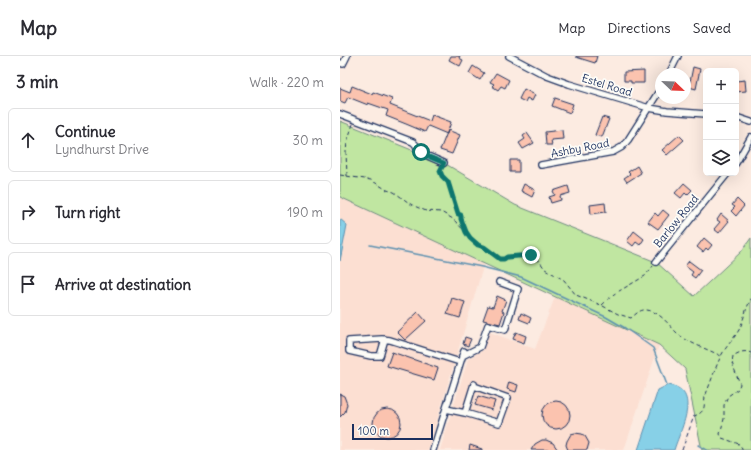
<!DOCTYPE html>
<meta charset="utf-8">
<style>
body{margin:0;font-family:Delius,sans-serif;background:#f7f7f7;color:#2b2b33}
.controls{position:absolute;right:12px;top:12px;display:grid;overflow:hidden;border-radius:6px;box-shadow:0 4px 16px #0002}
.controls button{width:36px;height:36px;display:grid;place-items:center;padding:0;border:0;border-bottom:1px solid #e1e1e2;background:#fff;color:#2b2b33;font:20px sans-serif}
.compass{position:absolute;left:315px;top:12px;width:36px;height:36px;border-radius:50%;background:#fff;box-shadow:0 4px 16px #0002;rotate:113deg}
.scale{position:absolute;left:12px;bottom:10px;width:81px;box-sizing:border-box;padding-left:4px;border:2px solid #1b2f5e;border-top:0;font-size:11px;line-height:14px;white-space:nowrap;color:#1b2f5e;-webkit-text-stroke:3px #fdfcf7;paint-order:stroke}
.stop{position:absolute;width:12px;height:12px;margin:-9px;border:3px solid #0f766e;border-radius:50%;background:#fff}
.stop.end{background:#0f766e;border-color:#fff;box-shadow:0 1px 4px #0008}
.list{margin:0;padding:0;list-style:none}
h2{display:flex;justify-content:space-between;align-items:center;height:52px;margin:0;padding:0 16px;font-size:17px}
h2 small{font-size:13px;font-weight:400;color:#7c7c81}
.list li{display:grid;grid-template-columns:26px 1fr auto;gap:12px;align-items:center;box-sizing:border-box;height:64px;margin:0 8px 8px;padding:0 8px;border:1px solid #e1e1e2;border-radius:6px}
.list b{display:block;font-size:15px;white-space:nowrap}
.list p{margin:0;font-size:13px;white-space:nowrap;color:#7c7c81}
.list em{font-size:13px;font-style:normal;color:#7c7c81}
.icon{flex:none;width:22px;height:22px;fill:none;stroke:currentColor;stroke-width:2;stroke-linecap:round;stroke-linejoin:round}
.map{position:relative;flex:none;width:411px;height:394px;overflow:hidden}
header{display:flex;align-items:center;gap:24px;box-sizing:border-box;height:56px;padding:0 20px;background:#fff;border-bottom:1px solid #e1e1e2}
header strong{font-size:19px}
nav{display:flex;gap:22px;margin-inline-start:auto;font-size:14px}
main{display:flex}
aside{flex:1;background:#fff}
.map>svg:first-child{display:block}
.built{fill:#fcdfd2}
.green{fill:#c0e6a1;stroke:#6e8a80}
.water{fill:#87d0e7;stroke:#5c90b0}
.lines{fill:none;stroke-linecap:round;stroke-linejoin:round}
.stream{stroke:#5c90b0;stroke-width:1.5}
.building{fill:#fbc3af;stroke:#1b2f5e}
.minor-casing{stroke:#1b2f5e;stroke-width:8}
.path{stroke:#1b2f5e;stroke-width:1;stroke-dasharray:4 3;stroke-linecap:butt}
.minor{stroke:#fdfcf7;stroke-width:5.5}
.route{stroke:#0f766e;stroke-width:5}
.labels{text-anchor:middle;stroke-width:3.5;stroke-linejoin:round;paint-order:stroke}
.street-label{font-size:11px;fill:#1b2f5e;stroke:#fdfcf7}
</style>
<header>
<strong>Map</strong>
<nav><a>Map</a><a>Directions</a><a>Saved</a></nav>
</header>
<main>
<aside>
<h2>3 min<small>Walk · 220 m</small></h2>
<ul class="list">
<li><svg class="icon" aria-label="ahead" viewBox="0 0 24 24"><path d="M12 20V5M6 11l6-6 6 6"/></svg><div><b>Continue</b><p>Lyndhurst Drive</p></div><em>30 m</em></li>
<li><svg class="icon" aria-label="right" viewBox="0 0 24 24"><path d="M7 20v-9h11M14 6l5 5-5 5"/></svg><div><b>Turn right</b></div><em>190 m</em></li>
<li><svg class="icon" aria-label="arrive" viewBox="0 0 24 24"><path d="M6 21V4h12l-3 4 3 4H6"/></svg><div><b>Arrive at destination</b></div></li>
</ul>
</aside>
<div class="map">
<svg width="411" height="394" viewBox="0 0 411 394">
<rect width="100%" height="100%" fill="#fcebe1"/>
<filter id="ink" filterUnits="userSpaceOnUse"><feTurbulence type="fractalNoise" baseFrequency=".025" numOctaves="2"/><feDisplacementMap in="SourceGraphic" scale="8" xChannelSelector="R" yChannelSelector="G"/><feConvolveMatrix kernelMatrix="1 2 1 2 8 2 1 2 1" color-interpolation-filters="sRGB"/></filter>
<g filter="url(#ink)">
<path class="built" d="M0,141L144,208L88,394H0Z
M215,241L319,289L284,394H100L128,303L143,294L149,276L195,293Z"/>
<path class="green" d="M0,65L104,107L175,149L316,206L354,240L401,196L411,182V394H362L345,313L319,289L0,141Z"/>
<path class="water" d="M0,163L7,169L0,205Z
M328,329C363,334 340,374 334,394H298L318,334Z"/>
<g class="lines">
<path class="stream" d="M30,189L142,211L181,221L266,261L285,272L313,292L327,329
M358,389L367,394"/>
</g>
<path class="building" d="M111,0H120L119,2L123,4L120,10L109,4Z
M236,0H257L255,7L236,1Z
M133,10L144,17L140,24L129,17Z
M353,11L360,13L356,33L349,31Z
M304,15V27H291V25H284V16Z
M156,17L169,24L165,32L161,30L158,34L152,30L154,28L150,26Z
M405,24L406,35L396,36V25Z
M12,30L32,38L33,36L52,43L50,49L90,65L92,59L111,66L107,78L88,70L85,76L66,68L46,60L48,54L28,47V49L8,41L5,47L0,45V32L10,36Z
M184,33L195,39L192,45L187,42L185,46L179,43Z
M215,42L233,48L230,57L212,50Z
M262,61L269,63L262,81L255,79Z
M108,74L120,79L112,98L100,94Z
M222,74L223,83L211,84L212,89H206L205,76Z
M187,77L194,87L183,93L179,87L185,83L183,80Z
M339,79L344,84L327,99L322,94Z
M170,104H179V116H170Z
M297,110L301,117L287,126L284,122L290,118L288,116Z
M344,127L352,134L347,139L345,137L341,142L335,137Z
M184,128L195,134L192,141L181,135Z
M228,130L230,137L220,140L221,144L211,147L209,141L215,139L213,135Z
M397,143L404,150L396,160L391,155L395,151L392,149Z
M265,147L266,156L251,158L250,149Z
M323,154L329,159L318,173L308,166L315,157L318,160Z
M381,158L389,165L379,177L374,173L380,166L377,164Z
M294,175L304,183L300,189L296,186L293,190L287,185Z
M364,182L372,189L368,194L366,192L363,196L357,191Z
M349,205L361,214L355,222L351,219L353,216L345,210Z
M157,240L166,244L162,255L164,256L160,268L143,264L148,250L153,251Z
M112,242L125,246L120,262L107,258Z
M78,256L86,265L65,284L57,276Z
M181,257L191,262L189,267L179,263Z
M176,276L186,280L184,287L173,283Z
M125,281L131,283L128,290L123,288Z
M52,296L98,312L94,324L47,310Z
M169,326L178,329L176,336L167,333Z
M0,338L4,340L7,348L5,356L0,361Z
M138,340L155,345L152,354L135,349Z
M202 359a14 14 0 1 1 28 0a14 14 0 1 1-28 0Z
M33 367a14 14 0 1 1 28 0a14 14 0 1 1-28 0Z
M235,377L242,378L245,380L249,387L247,394H228L226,389L227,385L231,378Z
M202,384H206L213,387L218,394H191L195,388Z
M130,389L142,393V394H129Z"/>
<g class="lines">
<defs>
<path id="minor" d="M169,0L207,20L229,28L309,52L327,55L366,58
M0,7L3,8L7,0
M329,18L338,0
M0,58L73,86L76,89L78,95L81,96L83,98L104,107
M396,61L411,66
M396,107L411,81
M201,109L273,96L282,91L288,84L321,32
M316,206L388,117
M45,283L40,300H31L9,295V285L42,283L50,284L120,306
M122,300L140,291L148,269L165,274L178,233L159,226
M106,353L125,357L134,328
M125,357L159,367L168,342L134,330
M93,394L124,295"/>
</defs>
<use href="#minor" class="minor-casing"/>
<path class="path" d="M101,112L100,115L102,120L109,126L118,158L121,159V163L127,177
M0,119L31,124L47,134L54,136L72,149L86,155L101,156L113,163L138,189L144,191L160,203H163L167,201L191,199L200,206L205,213L224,224L236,239L261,249L278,258L291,262C296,258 300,253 307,254C320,256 328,268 337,277C349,288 366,292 381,300
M7,120L6,96L7,86L13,68
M262,249L274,238L305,220L313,210
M342,394L354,360C369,355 362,347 366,338C371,326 375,312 381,300C386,290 395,282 400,272C404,262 406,252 411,243
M402,394V392L399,388L382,382L380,378L384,363V349L388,340L398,333L400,328L392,307L393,300C399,296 405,294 411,297"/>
<use href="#minor" class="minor"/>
</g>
</g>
<g class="lines" filter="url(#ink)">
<path class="route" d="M81,96L82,98L104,107L100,115L102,120L108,126L118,158L121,159V163L126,176L130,182L138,189L144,191L160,203H164L167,201L191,199"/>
</g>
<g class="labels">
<g class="street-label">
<text transform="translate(267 29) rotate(17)" y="4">Estel Road</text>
<text transform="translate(240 92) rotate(-11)" y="4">Ashby Road</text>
<text transform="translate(336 165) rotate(-51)" y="4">Barlow Road</text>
</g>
</g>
</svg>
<div class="controls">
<button>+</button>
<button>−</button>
<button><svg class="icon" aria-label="layers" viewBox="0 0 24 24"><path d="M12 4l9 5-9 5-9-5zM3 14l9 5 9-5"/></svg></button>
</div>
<svg class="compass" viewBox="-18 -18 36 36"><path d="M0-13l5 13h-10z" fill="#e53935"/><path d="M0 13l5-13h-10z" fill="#7c7c81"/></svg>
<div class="scale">100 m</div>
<div class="stop" style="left:81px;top:96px"></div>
<div class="stop end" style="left:191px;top:199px"></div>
</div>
</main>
